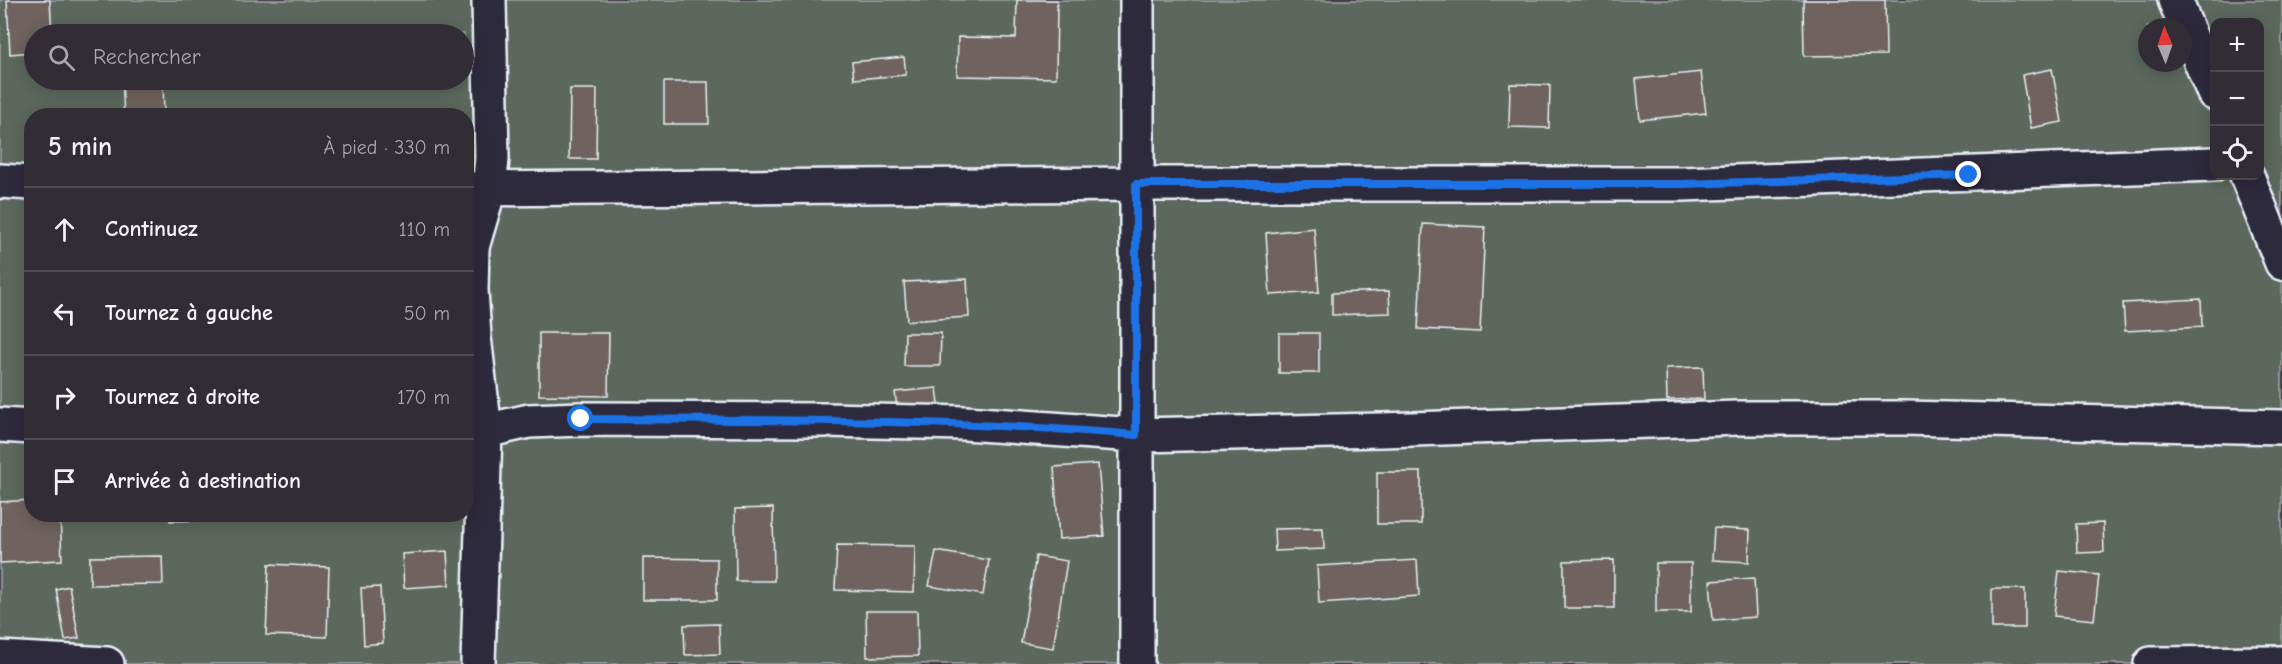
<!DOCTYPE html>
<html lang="fr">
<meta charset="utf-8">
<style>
body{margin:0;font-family:"Comic Neue",sans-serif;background:#3a343d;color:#f1f3f6}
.controls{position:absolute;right:18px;top:18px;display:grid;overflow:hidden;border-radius:12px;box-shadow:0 3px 15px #0003}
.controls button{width:54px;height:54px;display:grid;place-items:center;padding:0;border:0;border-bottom:2px solid #4d4850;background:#322c35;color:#f1f3f6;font:30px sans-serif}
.compass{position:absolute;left:2138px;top:18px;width:54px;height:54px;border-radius:50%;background:#322c35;box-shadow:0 3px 15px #0003;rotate:358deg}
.stop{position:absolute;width:18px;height:18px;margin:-14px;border:4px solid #1a73e8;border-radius:50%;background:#fff}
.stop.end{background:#1a73e8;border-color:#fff;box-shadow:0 2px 6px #0008}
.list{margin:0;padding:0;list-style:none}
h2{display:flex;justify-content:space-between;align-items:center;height:78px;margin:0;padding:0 24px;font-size:26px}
h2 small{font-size:20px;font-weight:400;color:#a8a7ad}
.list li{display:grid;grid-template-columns:39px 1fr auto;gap:18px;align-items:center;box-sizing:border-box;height:84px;padding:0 24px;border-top:2px solid #4d4850}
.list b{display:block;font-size:22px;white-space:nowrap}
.list em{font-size:20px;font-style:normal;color:#a8a7ad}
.icon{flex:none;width:33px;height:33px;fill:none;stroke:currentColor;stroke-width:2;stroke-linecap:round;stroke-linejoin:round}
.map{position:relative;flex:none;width:2282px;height:664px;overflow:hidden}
.search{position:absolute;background:#322c35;box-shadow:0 3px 15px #0003;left:24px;top:24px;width:450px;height:66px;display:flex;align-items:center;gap:15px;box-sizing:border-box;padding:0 21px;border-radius:33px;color:#a8a7ad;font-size:22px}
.panel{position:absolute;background:#322c35;box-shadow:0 3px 15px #0003;left:24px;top:108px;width:450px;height:414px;border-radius:24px}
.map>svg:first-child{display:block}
.green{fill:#5b675d;stroke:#a2acaa;stroke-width:1.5;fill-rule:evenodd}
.building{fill:#70645f;stroke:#e8f1f8;stroke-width:1.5}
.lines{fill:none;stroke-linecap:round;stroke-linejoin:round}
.street-casing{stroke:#e8f1f8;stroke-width:38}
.street{stroke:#2f2a3d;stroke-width:33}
.route{stroke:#1a73e8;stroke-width:8}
</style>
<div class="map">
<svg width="2282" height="664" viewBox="0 0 2282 664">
<rect width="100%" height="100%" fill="#423b47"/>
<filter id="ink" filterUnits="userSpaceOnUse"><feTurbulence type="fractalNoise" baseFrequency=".0167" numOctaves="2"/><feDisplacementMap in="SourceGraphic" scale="12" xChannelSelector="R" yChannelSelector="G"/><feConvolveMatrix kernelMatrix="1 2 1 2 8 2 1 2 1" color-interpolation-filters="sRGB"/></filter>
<g filter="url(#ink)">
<path class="green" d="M0,0H2282V664H0ZM2214,22H2260V176H2214ZM2147,27H2183V63H2147ZM34,34H464V80H34ZM32,116H466V514H32Z"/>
<path class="building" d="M7,0H50L52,34H34V52L10,54Z
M1017,0H1057L1056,78L957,76L958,37L1016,38Z
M1803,0H1885L1886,55L1804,56Z
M904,57L906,75L854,79L852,62Z
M2052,69L2062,122L2031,128L2022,75Z
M1701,72L1706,113L1640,120L1636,79Z
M122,80H163L164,116H124Z
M664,82H708L709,124H664Z
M1510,84L1550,85L1549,128L1509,127Z
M570,89H597L596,159H569Z
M1423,224L1485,227L1480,332L1418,329Z
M1314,228L1319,292L1270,295L1266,233Z
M967,279L969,317L907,321L904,282Z
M1389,291L1390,313L1332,315V293Z
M2201,299L2202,327L2125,331L2123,303Z
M539,333H609L608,396L539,395Z
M905,333H941L940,366H904Z
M1279,333H1319V373H1279Z
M1703,367L1704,399L1667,400L1666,368Z
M937,388L939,404L897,408L895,392Z
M1098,464L1104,536L1059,539L1054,467Z
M1377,472H1421V524H1377Z
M32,500V514H60L62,560L0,563V502Z
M773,508L774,581H736L735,509Z
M170,514H212V520L170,521Z
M2103,523L2104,552L2077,553L2076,524Z
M1323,528L1324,549L1275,551L1274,529Z
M1714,528L1750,530L1749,562L1712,560Z
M837,545L915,546L914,592L835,590Z
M447,551L449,585L404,588L402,554Z
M936,551L989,560L983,595L929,586Z
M162,556L163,584L90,585V557Z
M1036,556L1067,561L1053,648L1021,643Z
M643,558L717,559V600H643Z
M1417,560L1419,596L1319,603L1317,566Z
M1614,560V608H1564V561Z
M1656,563H1691V612H1656Z
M269,564L329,567L327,637L266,635Z
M2059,571L2099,575L2094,620L2054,616Z
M1754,578L1756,617L1713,620L1710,581Z
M69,586L79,638L65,640L56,589Z
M380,587L383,643L364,645L361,588Z
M1992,589H2025V628H1992Z
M866,611H917L918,656L867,657Z
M719,624L720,654L685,655L684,625Z"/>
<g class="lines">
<defs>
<path id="street" d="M2175,0L2214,93
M2247,176L2282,263
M0,181L32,183
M466,189L1136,184H1682L2214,164
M0,425L32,427
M466,438L485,431L529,421L581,419L825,420L965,423L1136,435L1382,430L1738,418H1904L2282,427
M0,658L107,664
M478,664L485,431L474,337L471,290L472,247L489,189L492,159L489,0
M1137,664V0
M2151,664L2282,663"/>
</defs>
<use href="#street" class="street-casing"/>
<use href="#street" class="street"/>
</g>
</g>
<g class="lines" filter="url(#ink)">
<path class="route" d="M581,419C766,420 951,419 1136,435V184H1682L1969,175"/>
</g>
</svg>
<div class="controls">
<button>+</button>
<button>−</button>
<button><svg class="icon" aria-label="locate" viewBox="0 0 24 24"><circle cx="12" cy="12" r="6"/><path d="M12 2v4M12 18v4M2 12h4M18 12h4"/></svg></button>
</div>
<svg class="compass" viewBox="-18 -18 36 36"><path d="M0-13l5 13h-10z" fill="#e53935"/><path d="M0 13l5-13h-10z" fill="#a8a7ad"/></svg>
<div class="stop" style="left:581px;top:419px"></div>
<div class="stop end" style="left:1969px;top:175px"></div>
<div class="search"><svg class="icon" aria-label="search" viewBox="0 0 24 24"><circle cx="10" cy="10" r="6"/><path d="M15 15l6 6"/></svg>Rechercher</div>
<section class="panel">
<h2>5 min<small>À pied · 330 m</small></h2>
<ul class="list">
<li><svg class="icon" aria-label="ahead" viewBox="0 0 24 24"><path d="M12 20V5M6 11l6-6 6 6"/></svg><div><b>Continuez</b></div><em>110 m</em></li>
<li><svg class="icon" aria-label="left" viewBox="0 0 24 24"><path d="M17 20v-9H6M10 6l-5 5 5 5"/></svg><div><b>Tournez à gauche</b></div><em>50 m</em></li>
<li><svg class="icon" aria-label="right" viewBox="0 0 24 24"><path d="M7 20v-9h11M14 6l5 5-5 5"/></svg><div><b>Tournez à droite</b></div><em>170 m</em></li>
<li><svg class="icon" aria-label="arrive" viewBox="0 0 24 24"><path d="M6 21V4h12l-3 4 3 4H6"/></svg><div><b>Arrivée à destination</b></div></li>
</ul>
</section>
</div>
